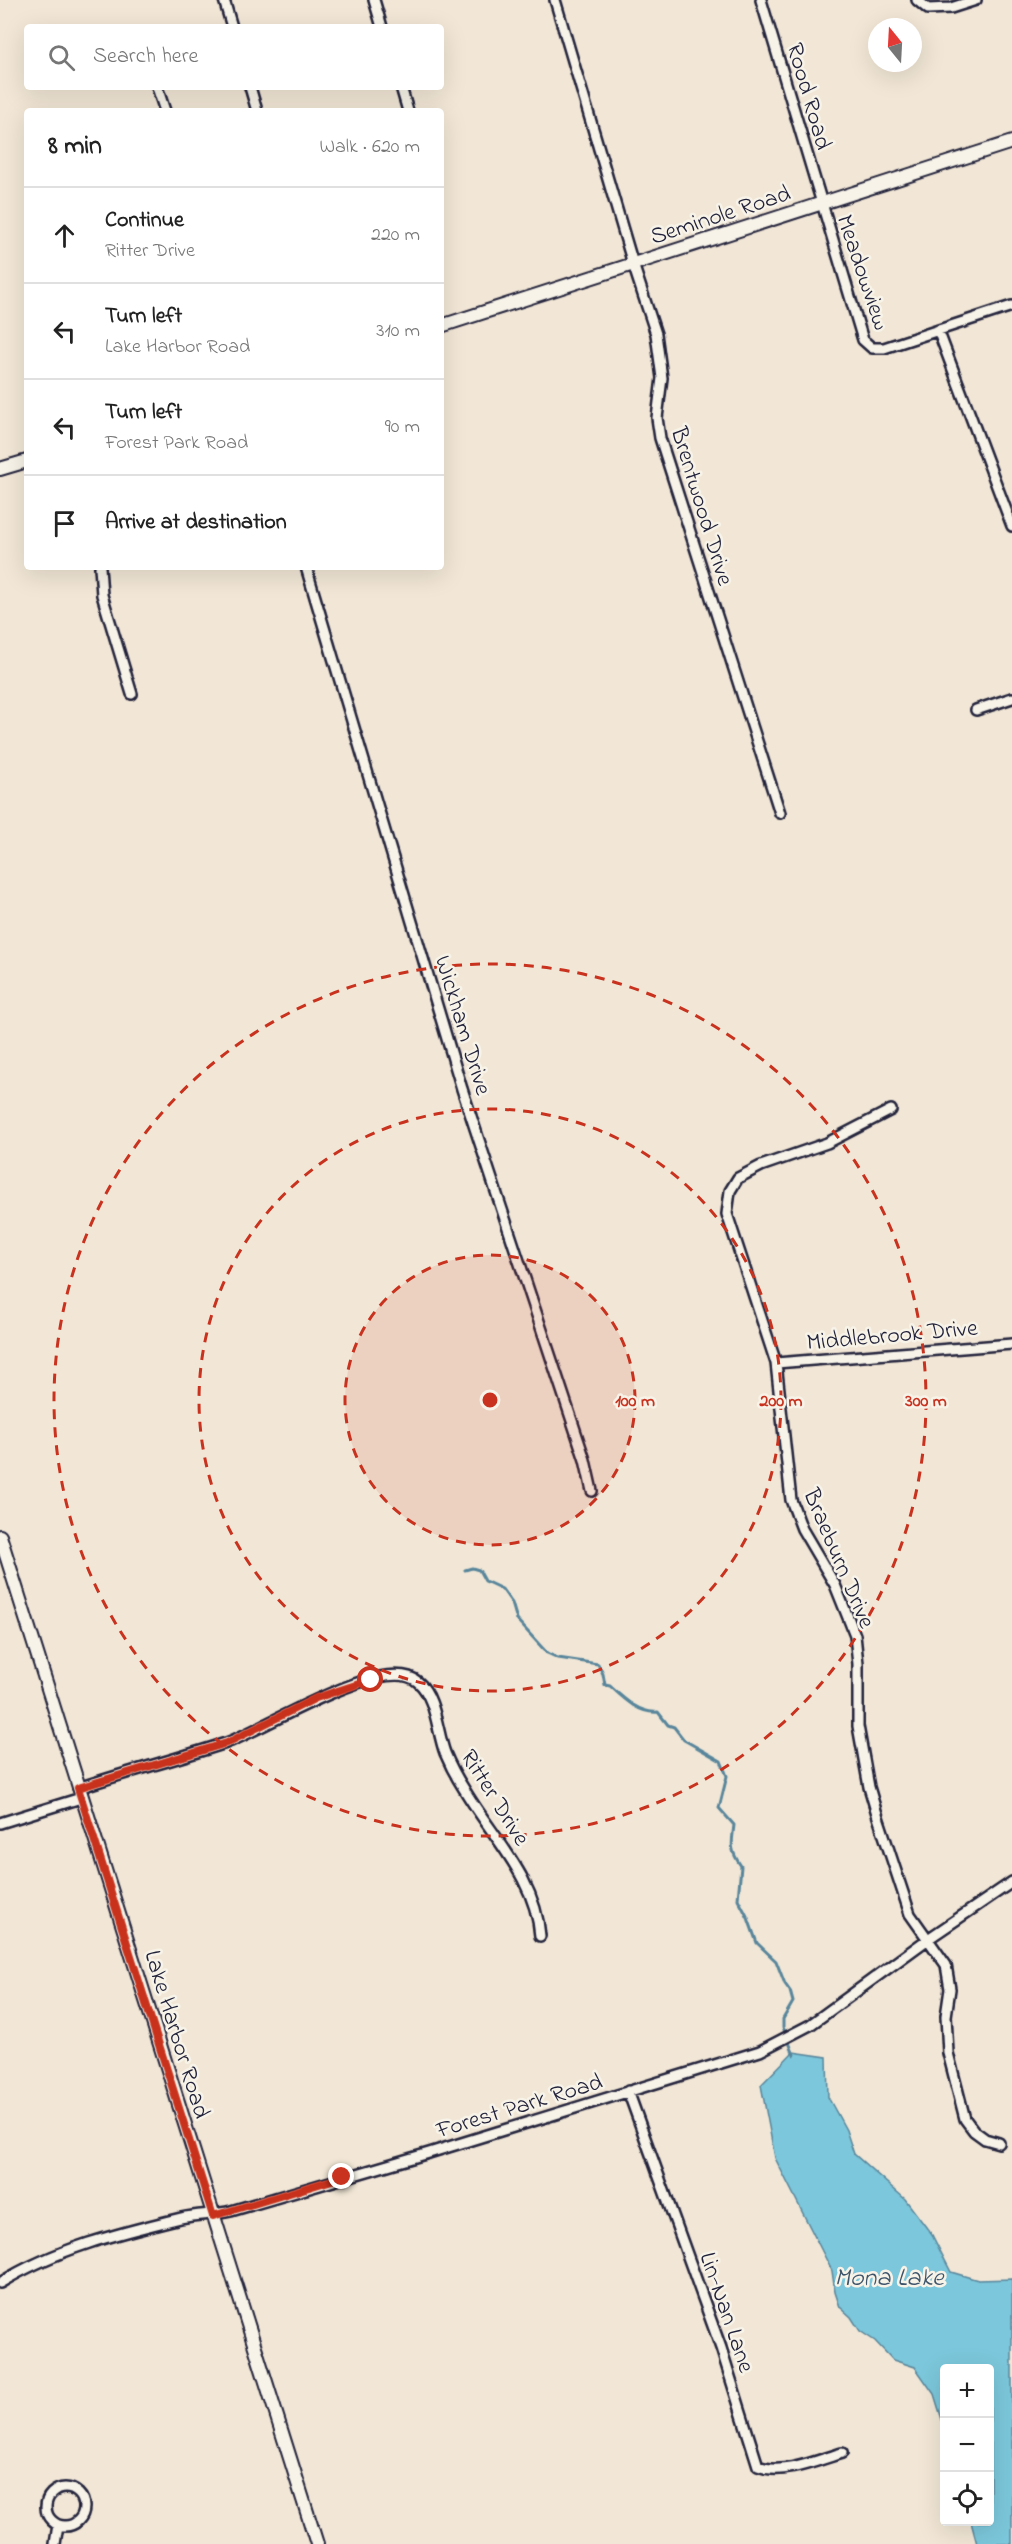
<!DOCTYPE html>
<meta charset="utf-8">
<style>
body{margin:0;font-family:"Indie Flower",sans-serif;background:#f6f6f6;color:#222}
.controls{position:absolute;right:18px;bottom:18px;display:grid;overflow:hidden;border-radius:6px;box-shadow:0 6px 24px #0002}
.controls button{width:54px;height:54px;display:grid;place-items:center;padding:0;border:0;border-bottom:2px solid #e0e0e0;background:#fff;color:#222;font:30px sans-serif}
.compass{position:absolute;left:868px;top:18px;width:54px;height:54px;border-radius:50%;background:#fff;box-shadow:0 6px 24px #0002;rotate:342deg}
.stop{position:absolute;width:18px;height:18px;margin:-14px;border:4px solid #c8321e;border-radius:50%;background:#fff}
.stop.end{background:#c8321e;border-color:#fff;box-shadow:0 2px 6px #0008}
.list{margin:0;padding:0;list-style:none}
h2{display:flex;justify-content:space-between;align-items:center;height:78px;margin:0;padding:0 24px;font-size:26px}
h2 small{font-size:20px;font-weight:400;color:#767676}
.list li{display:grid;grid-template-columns:39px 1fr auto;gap:18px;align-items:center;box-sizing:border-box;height:96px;padding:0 24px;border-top:2px solid #e0e0e0}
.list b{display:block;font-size:22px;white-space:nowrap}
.list p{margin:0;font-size:20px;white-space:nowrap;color:#767676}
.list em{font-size:20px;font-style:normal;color:#767676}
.icon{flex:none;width:33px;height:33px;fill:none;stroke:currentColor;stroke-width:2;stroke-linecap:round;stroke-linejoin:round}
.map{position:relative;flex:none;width:1012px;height:2544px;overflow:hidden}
.search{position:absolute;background:#fff;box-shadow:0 6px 24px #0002;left:24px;top:24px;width:420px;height:66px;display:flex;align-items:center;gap:15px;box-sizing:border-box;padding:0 21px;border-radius:6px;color:#767676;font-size:22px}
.panel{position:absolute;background:#fff;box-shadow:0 6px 24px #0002;left:24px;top:108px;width:420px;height:462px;border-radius:6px}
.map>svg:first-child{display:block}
.water{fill:#7cc7db;stroke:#58859b;stroke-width:1.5}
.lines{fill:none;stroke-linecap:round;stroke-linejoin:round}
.stream{stroke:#58859b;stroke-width:3}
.minor-casing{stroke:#22223b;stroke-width:14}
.tertiary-casing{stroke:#22223b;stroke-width:16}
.minor{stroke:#f7f3e8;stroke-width:9}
.tertiary{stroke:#f7f3e8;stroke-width:12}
.route{stroke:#c8321e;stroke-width:8}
.ring{fill:none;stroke:#c8321e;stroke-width:3;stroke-dasharray:10 8}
.labels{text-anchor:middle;stroke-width:5;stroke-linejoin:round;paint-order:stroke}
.street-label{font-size:24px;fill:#22223b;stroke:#f7f3e8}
.water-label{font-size:26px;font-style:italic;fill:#3d546b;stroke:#f7f3e8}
.centre{fill:#c8321e;stroke:#f7f3e8;stroke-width:3}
.ring-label{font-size:18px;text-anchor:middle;font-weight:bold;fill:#c8321e;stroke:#f7f3e8;stroke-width:5;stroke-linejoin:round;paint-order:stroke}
</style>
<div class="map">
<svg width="1012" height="2544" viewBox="0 0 1012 2544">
<rect width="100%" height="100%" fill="#f2e7d6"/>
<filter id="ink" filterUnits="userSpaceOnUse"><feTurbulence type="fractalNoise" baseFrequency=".0167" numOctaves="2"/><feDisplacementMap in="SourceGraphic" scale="12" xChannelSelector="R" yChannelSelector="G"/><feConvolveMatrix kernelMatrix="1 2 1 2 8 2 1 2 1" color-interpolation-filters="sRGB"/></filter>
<g filter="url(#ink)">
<path class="water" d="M793,2052L827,2057L828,2097L846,2130L854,2154L905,2199L932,2235L951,2272L978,2280L1012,2279V2544H977L971,2522H990V2368H944V2426L934,2394L915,2367L893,2360L875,2341L860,2331L851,2317L840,2307L835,2292L832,2271L775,2158L761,2085Z"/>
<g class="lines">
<path class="stream" d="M465,1570L472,1568L479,1570L485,1581L502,1589L512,1603L517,1620L547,1653L558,1658L598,1664L603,1674L605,1685L610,1686C623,1698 639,1714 658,1712L668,1725L674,1727L684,1740L721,1761L727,1776L719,1808L734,1825C732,1843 729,1849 741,1866L738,1899L748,1918L757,1943L776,1961L785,1984L790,1991L793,2002L783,2019V2027L794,2055"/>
<defs>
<path id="minor" d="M224,0L232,27
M374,0L382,27
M555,0L633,264L656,334L662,378L657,418L660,438L780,813
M761,0L863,340L872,348H884L1012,306
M917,0L928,9L951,8L976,0
M157,87L165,111
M250,87L257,111
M401,87L408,111
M938,330L1012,526
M100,567L102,595L132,694
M306,567L462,1089L585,1460L592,1491
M976,710L1012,698
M891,1110L827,1143L761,1166L738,1178L730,1191L727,1214L776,1363L791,1500L802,1529L835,1585L855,1635L858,1664V1726L869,1787L877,1814L910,1914L946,1965L950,1989L946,2016L948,2053L965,2119L974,2131L985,2139L999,2143
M776,1363L1012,1344
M78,1788C127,1772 177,1759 226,1743C263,1730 385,1652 418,1682C436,1697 437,1732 445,1753C450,1765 457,1778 464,1789C492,1837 536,1878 540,1936
M0,1823L81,1798
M628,2091L721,2348L758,2466C783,2476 818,2460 842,2453
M0,2283C55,2249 119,2233 181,2218C198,2214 215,2215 231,2211L429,2153L760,2051L810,2025L928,1939L1012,1882
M46 2507a19 19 0 1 1 38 0a19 19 0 1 1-38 0Z
M55,2544L58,2525"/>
<path id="tertiary" d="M441,326L1012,142
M0,469L27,461
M0,1536L317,2544"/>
</defs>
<use href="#minor" class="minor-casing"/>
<use href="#tertiary" class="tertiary-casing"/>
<use href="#minor" class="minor"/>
<use href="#tertiary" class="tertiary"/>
</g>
</g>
<g class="lines" filter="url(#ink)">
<path class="route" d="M342,2177L213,2216L78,1788L227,1743L316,1698L371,1680"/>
</g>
<circle cx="490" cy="1400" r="145" fill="#c8321e" fill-opacity=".12"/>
<g class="ring">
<circle cx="490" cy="1400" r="145"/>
<circle cx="490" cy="1400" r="291"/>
<circle cx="490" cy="1400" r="436"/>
</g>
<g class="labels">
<g class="street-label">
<text transform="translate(810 96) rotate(74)" y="8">Rood Road</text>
<text transform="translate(720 214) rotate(-18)" y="8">Seminole Road</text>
<text transform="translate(864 272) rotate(71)" y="8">Meadowview</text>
<text transform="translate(703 506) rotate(73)" y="8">Brentwood Drive</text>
<text transform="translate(464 1025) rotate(73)" y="8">Wickham Drive</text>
<text transform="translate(892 1334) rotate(-5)" y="8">Middlebrook Drive</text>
<text transform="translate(840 1558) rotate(67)" y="8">Braeburn Drive</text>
<text transform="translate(496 1797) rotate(58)" y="8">Ritter Drive</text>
<text transform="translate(178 2034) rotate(73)" y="8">Lake Harbor Road</text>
<text transform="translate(519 2105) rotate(-17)" y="8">Forest Park Road</text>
<text transform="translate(728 2312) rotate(71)" y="8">Lin-Nan Lane</text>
</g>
<g class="water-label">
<text x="889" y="2285">Mona Lake</text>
</g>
</g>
<circle cx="490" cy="1400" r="9" class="centre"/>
<g class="ring-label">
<text x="635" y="1406">100 m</text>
<text x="781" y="1406">200 m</text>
<text x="926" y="1406">300 m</text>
</g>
</svg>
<div class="controls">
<button>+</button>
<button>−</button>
<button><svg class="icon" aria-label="locate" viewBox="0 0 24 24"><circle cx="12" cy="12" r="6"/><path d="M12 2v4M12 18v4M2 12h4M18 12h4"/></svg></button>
</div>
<svg class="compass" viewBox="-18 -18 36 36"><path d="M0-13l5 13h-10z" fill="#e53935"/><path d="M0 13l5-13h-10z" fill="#767676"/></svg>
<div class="stop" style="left:371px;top:1680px"></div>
<div class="stop end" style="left:342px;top:2177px"></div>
<div class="search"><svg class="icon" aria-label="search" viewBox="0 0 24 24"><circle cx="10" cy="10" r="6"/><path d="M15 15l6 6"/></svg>Search here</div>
<section class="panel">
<h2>8 min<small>Walk · 620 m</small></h2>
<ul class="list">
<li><svg class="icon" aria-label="ahead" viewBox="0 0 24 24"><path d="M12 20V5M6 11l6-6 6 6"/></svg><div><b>Continue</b><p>Ritter Drive</p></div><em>220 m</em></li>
<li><svg class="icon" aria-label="left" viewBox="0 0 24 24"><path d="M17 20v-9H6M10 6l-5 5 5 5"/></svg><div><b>Turn left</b><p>Lake Harbor Road</p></div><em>310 m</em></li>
<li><svg class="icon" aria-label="left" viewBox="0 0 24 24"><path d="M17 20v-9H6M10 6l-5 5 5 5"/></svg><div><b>Turn left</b><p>Forest Park Road</p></div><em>90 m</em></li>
<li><svg class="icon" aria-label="arrive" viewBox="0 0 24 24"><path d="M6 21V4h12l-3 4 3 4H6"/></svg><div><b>Arrive at destination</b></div></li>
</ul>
</section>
</div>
